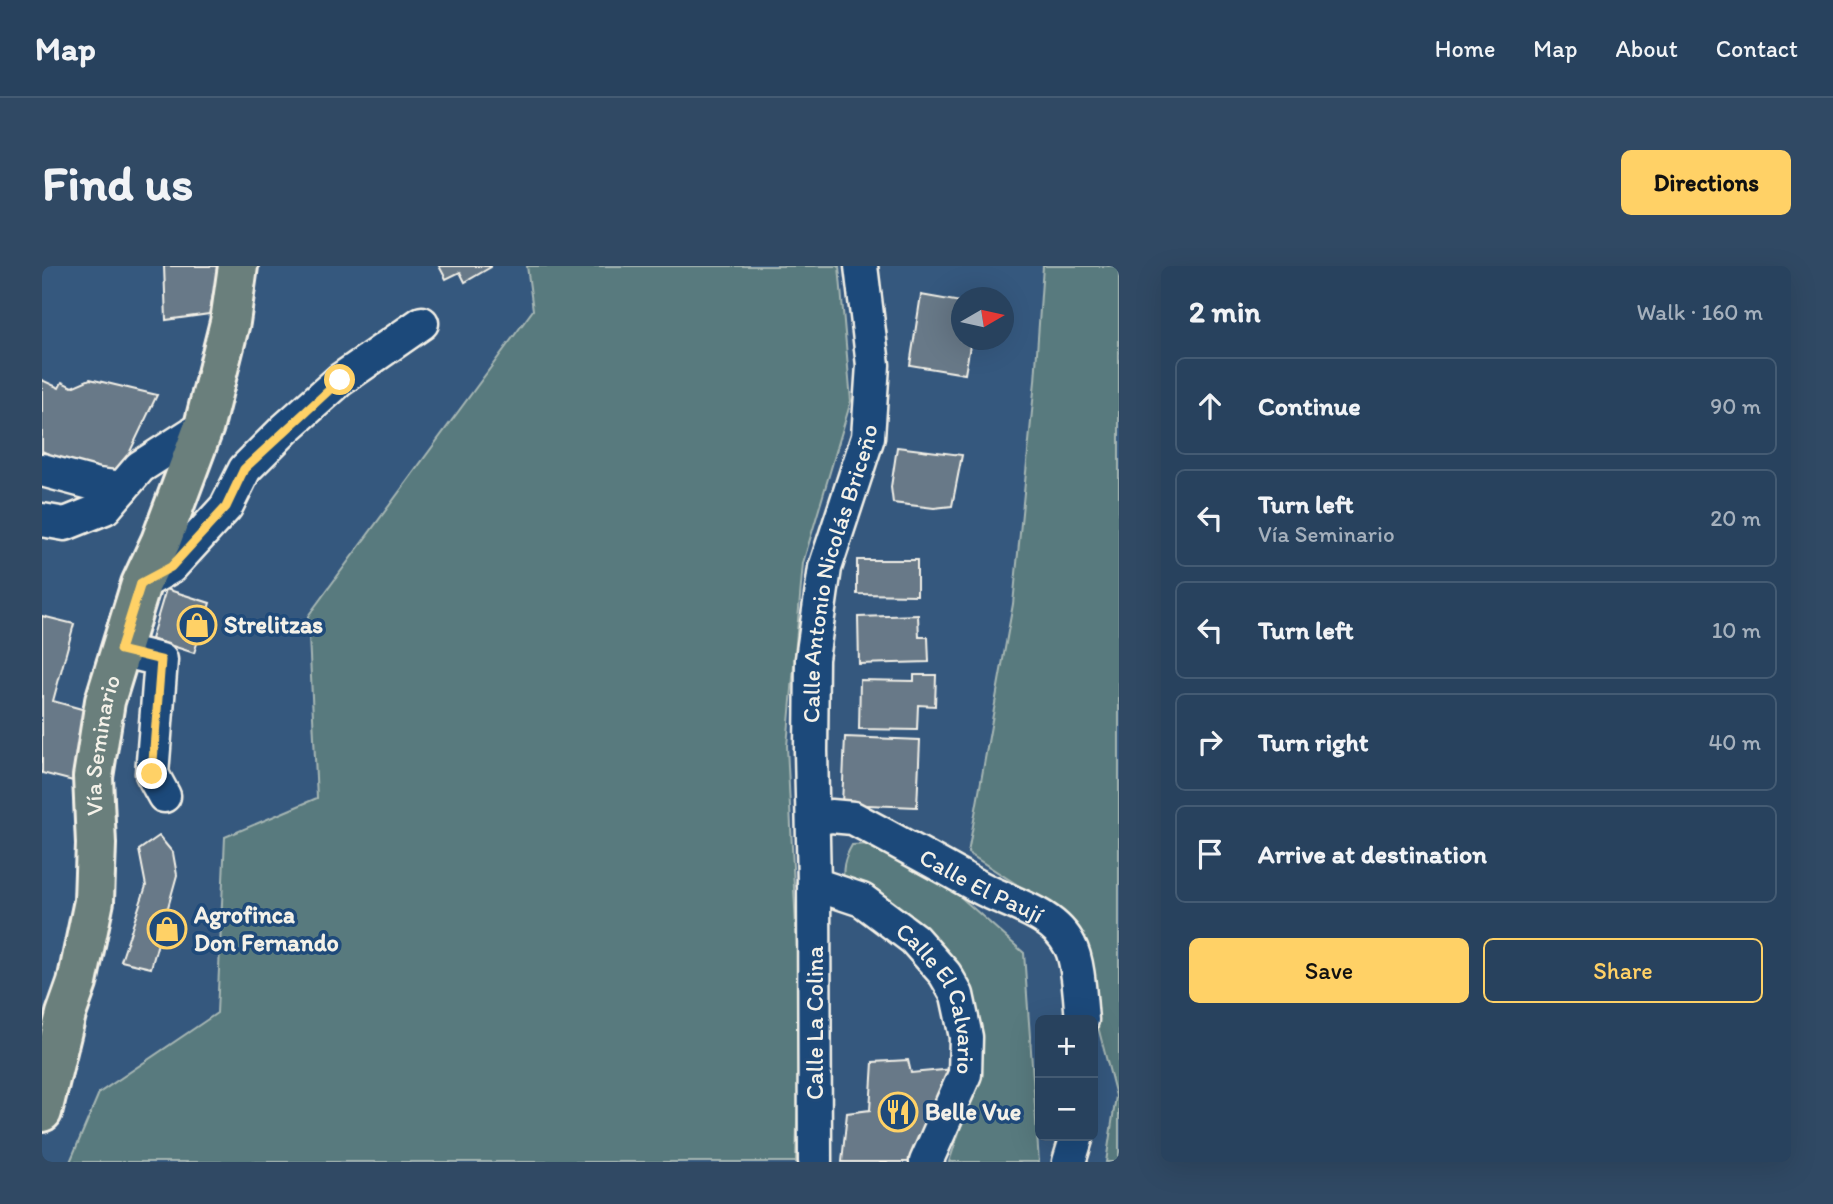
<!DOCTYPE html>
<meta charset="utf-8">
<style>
body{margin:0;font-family:Itim,sans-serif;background:#304964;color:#f1f3f6}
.controls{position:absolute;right:21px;bottom:21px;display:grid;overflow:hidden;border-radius:10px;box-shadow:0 7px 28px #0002}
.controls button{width:63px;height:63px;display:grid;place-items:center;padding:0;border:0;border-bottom:2px solid #445b73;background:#28425e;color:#f1f3f6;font:35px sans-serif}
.compass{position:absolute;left:909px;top:21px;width:63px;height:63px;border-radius:50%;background:#28425e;box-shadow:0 7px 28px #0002;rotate:81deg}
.stop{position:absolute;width:21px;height:21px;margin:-16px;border:5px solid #ffd166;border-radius:50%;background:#fff}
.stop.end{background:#ffd166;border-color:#fff;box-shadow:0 2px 7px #0008}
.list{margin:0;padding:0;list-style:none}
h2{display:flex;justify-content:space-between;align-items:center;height:91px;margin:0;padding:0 28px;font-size:30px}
h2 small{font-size:23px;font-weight:400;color:#a5b0bc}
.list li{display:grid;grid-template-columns:46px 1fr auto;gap:21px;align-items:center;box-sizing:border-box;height:98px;margin:0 14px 14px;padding:0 14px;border:2px solid #445b73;border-radius:10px}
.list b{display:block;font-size:26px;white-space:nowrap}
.list p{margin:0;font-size:23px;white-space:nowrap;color:#a5b0bc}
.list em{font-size:23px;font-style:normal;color:#a5b0bc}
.actions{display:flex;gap:14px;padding:21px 28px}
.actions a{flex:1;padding:16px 0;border:2px solid #ffd166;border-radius:10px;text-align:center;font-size:24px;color:#ffd166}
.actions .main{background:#ffd166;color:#111}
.icon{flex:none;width:38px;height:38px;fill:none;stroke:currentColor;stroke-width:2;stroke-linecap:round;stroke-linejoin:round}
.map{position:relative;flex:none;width:1077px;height:896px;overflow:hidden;border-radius:10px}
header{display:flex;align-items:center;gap:42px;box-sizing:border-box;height:98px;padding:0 35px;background:#28425e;border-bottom:2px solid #445b73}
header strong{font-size:33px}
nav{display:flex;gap:38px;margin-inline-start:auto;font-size:24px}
.intro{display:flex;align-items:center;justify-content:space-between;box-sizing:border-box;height:168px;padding:0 42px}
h1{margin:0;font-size:49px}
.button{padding:18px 32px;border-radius:10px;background:#ffd166;color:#111;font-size:24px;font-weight:700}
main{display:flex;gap:42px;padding:0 42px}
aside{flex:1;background:#28425e;border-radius:10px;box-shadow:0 7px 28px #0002}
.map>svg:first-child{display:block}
.green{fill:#597a7e;stroke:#a6b6b3;stroke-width:2}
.building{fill:#677988;stroke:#f4f1e8;stroke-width:2}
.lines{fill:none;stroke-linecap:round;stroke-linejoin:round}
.minor-casing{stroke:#f4f1e8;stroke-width:37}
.major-casing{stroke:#f4f1e8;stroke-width:44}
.minor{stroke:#1f4a7a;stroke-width:32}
.major{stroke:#6b7f7c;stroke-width:38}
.route{stroke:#ffd166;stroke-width:9}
.labels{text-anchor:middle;stroke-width:7;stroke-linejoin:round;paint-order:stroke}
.street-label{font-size:24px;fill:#f4f1e8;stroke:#1f4a7a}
.poi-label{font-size:24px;font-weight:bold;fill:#f4f1e8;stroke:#1f4a7a;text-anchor:start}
</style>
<header>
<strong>Map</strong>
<nav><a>Home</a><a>Map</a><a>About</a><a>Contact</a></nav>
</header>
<div class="intro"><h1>Find us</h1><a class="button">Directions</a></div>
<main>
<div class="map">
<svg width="1077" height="896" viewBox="0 0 1077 896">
<rect width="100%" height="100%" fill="#35587e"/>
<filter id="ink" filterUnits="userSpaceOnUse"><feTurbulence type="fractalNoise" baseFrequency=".0143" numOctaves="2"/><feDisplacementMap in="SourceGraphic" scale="14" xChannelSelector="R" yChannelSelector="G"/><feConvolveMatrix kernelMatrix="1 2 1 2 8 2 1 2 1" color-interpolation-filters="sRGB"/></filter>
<g filter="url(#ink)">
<path class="green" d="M485,0H797L809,135L761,297L745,480L758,743L754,896H28L57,827L175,747L183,571L275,532L266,350L491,44Z
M1001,0H1077V896H1064L1074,830L1028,653L926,587L971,338L993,115Z
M829,578L905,619L982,687L997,896H907L933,819L937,765L802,619C800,603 802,593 810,579Z"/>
<path class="building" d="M122,0H177L167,48L124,54Z
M397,0H449V1L423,16L418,6L404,13Z
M879,29L919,36V74H929L923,108L868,99Z
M48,113L115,129L74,215L56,212L0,185V114L17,122L20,116L30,121Z
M855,181L920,189L910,240L892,242L851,237L849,221Z
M815,294H875V329L815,328Z
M124,323L168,337L152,387L109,373Z
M876,349L877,371H886L887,396L817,398L816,351Z
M0,350L32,358L11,435L54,447L35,516L0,507Z
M872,409H894L893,440L876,439L875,464L817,463L818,414L872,415Z
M803,471L878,474L875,541L800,538Z
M117,570L131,587L135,609L109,702L79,695L104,620L97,584Z
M866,794L869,807L913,803L872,896H800L805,847L828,844L831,796Z"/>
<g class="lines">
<defs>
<g id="minor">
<path d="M0,204L56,219L80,222"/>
<path d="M0,254L23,258L63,242L98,201L162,160"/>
<path d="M99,318L129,301L184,241L203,203L243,163L298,114L380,57"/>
<path d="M78,384L119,394L110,508L122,530"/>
<path id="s1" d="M771,554L789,550L811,552C854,575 896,598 939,622C969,638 1012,647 1028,680C1037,696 1038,735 1040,754"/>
<path id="s2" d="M772,618L820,634L872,673L903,708L915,729L924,771L923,808L884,896"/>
<path id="s3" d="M773,896L772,618L769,485L770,393L783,302L826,171L831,99L819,0"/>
<path d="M1027,896L1035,870"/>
</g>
<g id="major">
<path id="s4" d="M0,846L24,748L35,717L52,635L54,578L51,511L63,435L99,318L119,275L162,160L188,56L196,0"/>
</g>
</defs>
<use href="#minor" class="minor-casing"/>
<use href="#major" class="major-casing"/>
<use href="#minor" class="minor"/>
<use href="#major" class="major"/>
</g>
</g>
<g class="lines" filter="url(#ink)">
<path class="route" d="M110,508L119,394L78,384L99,317L129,301L184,241L202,203L298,114"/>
</g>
<defs>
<symbol id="shop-ring" viewBox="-11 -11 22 22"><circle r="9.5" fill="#1f4a7a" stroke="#ffd166" stroke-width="1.5"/><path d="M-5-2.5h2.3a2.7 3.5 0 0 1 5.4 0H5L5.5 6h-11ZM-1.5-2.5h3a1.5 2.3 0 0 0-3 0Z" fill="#ffd166"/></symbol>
<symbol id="restaurant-ring" viewBox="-11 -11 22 22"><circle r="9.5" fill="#1f4a7a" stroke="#ffd166" stroke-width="1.5"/><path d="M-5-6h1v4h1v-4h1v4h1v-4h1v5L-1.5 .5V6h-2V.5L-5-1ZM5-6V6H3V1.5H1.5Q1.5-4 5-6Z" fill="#ffd166"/></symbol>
</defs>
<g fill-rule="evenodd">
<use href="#shop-ring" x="133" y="337" width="44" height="44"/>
<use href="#shop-ring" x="103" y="641" width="44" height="44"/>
<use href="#restaurant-ring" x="834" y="824" width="44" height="44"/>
</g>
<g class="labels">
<g class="street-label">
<text dy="8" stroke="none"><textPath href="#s3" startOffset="592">Calle Antonio Nicolás Briceño</textPath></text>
<text dy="8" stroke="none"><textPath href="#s4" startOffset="374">Vía Seminario</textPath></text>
<text dy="8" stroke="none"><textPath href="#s1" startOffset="186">Calle El Paují</textPath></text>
<text dy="8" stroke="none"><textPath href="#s2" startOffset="182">Calle El Calvario</textPath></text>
<text transform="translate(773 757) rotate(-90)" y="8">Calle La Colina</text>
</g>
<g class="poi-label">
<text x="182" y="367">Strelitzas</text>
<text x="152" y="657">Agrofinca<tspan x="152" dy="28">Don Fernando</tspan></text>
<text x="883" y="854">Belle Vue</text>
</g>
</g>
</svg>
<div class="controls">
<button>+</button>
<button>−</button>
</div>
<svg class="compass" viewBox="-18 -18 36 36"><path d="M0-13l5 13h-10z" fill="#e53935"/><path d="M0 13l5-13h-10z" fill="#a5b0bc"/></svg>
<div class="stop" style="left:298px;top:114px"></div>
<div class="stop end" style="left:110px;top:508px"></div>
</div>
<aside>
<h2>2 min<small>Walk · 160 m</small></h2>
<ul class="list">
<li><svg class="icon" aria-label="ahead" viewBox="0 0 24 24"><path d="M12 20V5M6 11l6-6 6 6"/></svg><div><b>Continue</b></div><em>90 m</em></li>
<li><svg class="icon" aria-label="left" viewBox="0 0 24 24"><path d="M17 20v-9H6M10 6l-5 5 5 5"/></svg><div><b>Turn left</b><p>Vía Seminario</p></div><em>20 m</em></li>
<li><svg class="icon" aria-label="left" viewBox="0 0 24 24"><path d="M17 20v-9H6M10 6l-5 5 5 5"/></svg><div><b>Turn left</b></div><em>10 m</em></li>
<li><svg class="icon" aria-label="right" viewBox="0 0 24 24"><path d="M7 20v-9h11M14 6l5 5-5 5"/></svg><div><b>Turn right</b></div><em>40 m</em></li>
<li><svg class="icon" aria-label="arrive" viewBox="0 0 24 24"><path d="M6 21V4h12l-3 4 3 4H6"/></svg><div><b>Arrive at destination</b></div></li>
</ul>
<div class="actions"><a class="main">Save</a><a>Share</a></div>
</aside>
</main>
